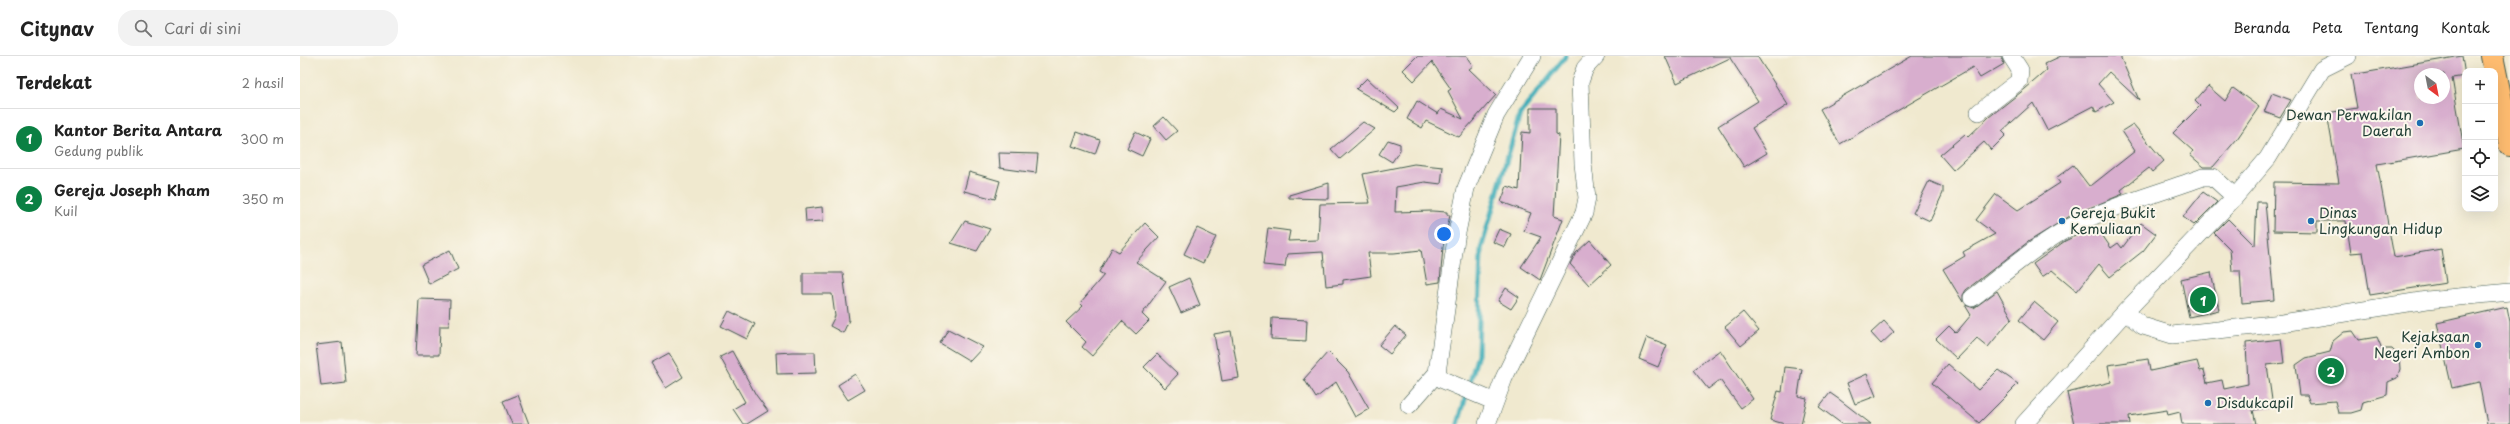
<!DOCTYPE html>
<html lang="id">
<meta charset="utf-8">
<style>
body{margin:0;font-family:"Playpen Sans",sans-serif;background:#f2f2f2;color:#222}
.controls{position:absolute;right:12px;top:12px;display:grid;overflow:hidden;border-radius:8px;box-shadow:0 4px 16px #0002}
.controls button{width:36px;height:36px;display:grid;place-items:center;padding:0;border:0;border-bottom:1px solid #e0e0e0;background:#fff;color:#222;font:20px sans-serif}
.compass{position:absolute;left:2114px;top:12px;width:36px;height:36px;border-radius:50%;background:#fff;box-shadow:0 4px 16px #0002;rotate:148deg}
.you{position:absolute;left:1144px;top:178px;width:14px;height:14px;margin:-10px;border:3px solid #fff;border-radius:50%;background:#1a73e8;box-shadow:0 0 0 6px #1a73e833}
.badge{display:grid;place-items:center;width:26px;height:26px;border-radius:50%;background:#0b8043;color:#fff;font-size:13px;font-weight:700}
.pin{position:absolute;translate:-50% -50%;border:2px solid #fff;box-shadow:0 1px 4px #0006}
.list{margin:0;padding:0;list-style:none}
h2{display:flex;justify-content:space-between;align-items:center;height:52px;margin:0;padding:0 16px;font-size:17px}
h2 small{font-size:13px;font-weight:400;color:#767676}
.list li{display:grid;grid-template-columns:26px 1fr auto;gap:12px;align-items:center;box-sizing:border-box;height:60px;padding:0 16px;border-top:1px solid #e0e0e0}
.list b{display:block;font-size:15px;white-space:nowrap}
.list p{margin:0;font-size:13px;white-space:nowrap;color:#767676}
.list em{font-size:13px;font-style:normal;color:#767676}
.icon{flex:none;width:22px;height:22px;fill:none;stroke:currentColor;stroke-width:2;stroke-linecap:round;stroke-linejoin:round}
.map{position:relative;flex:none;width:2210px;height:368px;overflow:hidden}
header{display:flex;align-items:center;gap:24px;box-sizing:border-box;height:56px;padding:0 20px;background:#fff;border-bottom:1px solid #e0e0e0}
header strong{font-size:19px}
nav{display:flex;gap:22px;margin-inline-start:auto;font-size:14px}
.search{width:280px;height:36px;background:#f2f2f2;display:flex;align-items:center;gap:10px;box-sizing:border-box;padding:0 14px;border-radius:16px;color:#767676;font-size:15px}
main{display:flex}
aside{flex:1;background:#fff}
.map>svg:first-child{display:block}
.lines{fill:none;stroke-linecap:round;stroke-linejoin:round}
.stream{stroke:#3bacb7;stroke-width:5}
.building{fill:#d8aece;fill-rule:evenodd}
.minor-casing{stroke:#3e574b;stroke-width:18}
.trunk-casing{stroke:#3e574b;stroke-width:24}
.minor{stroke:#fff;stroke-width:17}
.trunk{stroke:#febc70;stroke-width:22}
.poi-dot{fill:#1f6fb2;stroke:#fbf7ec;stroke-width:1.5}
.labels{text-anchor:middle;stroke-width:4;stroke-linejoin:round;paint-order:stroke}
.poi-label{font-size:14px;fill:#1f3d34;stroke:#fbf7ec;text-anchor:start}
</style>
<header>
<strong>Citynav</strong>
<div class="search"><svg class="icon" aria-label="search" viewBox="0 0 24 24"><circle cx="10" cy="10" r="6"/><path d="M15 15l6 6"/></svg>Cari di sini</div>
<nav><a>Beranda</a><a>Peta</a><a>Tentang</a><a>Kontak</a></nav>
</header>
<main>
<aside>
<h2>Terdekat<small>2 hasil</small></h2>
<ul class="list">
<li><span class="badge">1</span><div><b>Kantor Berita Antara</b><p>Gedung publik</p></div><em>300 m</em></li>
<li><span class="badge">2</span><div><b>Gereja Joseph Kham</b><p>Kuil</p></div><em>350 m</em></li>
</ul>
</aside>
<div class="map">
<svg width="2210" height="368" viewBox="0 0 2210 368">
<rect width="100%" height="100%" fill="#fbf7ec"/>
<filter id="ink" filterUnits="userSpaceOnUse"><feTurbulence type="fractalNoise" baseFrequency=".025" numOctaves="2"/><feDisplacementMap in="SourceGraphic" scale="8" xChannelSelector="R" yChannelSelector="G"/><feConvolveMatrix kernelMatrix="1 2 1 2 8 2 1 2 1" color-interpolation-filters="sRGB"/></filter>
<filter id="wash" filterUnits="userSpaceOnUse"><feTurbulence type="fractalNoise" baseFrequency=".012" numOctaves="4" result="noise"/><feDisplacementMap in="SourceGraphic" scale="16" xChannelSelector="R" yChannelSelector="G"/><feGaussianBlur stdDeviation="0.9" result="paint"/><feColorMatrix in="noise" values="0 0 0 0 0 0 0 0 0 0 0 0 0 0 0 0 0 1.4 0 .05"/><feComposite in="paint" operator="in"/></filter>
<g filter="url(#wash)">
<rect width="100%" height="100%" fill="#f0e9cf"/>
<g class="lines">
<path class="stream" d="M1158,368L1178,298L1181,193L1220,58L1266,0"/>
</g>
<g id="blocks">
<path class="building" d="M1117,0H1166L1173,10L1169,13L1196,39L1159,81L1126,65L1122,72L1107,63L1117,45L1138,58L1141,53L1163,63L1148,35L1151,33L1132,6L1114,25L1103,14Z
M1365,0H1457L1488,49L1452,72L1467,97L1444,111L1418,70L1458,45L1430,2L1377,27Z
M1612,0H1701L1704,8L1680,22L1673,11L1540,88L1520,53Z
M1761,0H1820L1839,44L1809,16L1798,28L1814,46L1796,56L1793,50L1747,74L1733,47L1702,75L1706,79L1691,94L1684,86L1653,114L1640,99L1665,78L1668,81L1689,61L1725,33L1747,14L1744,8Z
M2162,0L2165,20L2152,22L2164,93L2077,108L2094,201L2141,193L2146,227L2070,239L2063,196L2051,197L2046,165H2017V176L1973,175L1974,126L2039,127L2027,57L2057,52L2051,19ZM2120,18H2144V42H2120Z
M1067,22L1099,52L1095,56L1056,33Z
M1908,30L1925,45L1933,32L1959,51L1937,83L1913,111H1904L1890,99L1893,95L1873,77L1900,50L1895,45Z
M1972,37L1991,44L1980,62L1964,56Z
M1230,52H1256V78L1259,79L1254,160L1263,163L1240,224L1221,211L1241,181L1224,175L1231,157L1201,146L1207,130L1219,134L1222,76L1230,77Z
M864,61L877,75L866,84L854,70Z
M1063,66L1075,73L1040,103L1031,93Z
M1833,68L1864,105L1852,116L1849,112L1821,134L1823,138L1770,160L1728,186L1666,234L1663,239V246L1643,213L1665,200L1663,196L1695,178L1676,164L1696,138L1718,154L1760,127L1756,122L1773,109L1789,130L1792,129L1835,95L1822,75Z
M777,76L800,84L795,98L772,90Z
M835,76L850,83L842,100L827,93Z
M1088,84L1100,88V94L1092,106L1079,98Z
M699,97L738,98L736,117L700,112Z
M1114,108L1143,111L1141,128L1125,126L1096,131L1095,156L1132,155L1147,156V159H1150L1143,191L1140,226L1127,228L1121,194L1094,197H1068L1071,220L1043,224V228L1026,230L1023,196L987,198L985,211L963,209L968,172L990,175L988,185L1018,184L1020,148L1070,147L1063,118Z
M669,116L700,125L695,143L664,135Z
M1629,125L1643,131V137L1630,165L1613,157Z
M1029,127V143L989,142V139Z
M1903,136L1917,146L1894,169L1883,161Z
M1957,146H1965L1974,244L1942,247L1940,215H1932L1930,193L1914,177L1928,163L1955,190Z
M522,151L523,165L506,166L505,153Z
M665,165L690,173L677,195L651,187Z
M845,167L859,181L836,206L866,225L842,258L849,265L836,278L822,265L792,300L782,291L786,286L766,266L783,250L780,247L804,219L799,216L812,192L819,196Z
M1841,167L1856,178L1843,195L1810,221L1799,208L1777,235L1752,214L1742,221L1733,208L1765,185L1796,170L1811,192L1818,187L1822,192Z
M897,172L916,181L903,207L884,198Z
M1199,173L1211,178L1205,191L1193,186Z
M1290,184L1311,209L1289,229L1270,208L1276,197Z
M150,194L158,213L129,228L121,209Z
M1911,216L1919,254L1889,261L1881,223Z
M503,217H543L549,264L543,277L530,270L535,260L532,238H503Z
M889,222L900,249L881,257L869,231Z
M1206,232L1219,241L1211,253L1198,245Z
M1697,235L1712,262L1688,291L1677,282L1657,303L1636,283L1649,270L1656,277L1671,259L1665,249L1674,252Z
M119,243L150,244L149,270H140L139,299H116Z
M1734,246L1758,266L1743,284L1719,264Z
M2207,251L2210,266V368H2187L2179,326L2152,332L2137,267Z
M429,255L455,268L447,283L421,270Z
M1443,256L1459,275L1441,290L1425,271Z
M972,262L1007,264L1006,285L971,283Z
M1584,265L1594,276L1581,288L1571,277Z
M1095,270L1106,279L1090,298L1079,289Z
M648,273L683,291L670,305L640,287Z
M931,275L939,322L922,325L914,278Z
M2053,275L2059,284L2077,281L2082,293H2092L2099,300L2100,313L2097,322L2088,326L2087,339L2063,346L2061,354L2051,357H2038L2035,345L2010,347L2007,339H2000L1996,309L2006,302L2030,296L2033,285L2044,276Z
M1347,281L1367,289L1358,311L1339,303Z
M1981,283L1984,307L1967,309L1973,351L1953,354L1956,368H1882L1880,356L1868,359L1867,354L1829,360L1830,368H1774L1767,337L1811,326L1808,309L1848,303L1850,315L1897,305L1900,315L1904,314L1907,327L1922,324L1924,333L1948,328L1946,287Z
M42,286L46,327L21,330L16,289Z
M1420,294L1453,343L1441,352L1420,324L1408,333L1393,314Z
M432,295L456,339L468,355L447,368H443L433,353L445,346L420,301Z
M492,296H515L516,317L477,318L476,297Z
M1028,296L1048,316L1069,353L1055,361L1036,326L1016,342L1004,323Z
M369,297L383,321L366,332L351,307Z
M857,298L878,318L865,332L844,311Z
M1648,308L1678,334L1698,314L1718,328L1679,367L1632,327Z
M1485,311L1502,313L1498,340L1507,342L1501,368H1485L1470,364L1478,335L1482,336Z
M555,318L565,334L548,344L538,329Z
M1567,318L1576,340L1555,348L1547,327Z
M1530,337L1540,344L1571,368H1542L1519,351Z
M218,339L229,368H212L203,345Z"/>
</g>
</g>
<g filter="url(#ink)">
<use href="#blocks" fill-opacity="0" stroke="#3e574b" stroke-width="1"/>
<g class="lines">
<defs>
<path id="minor" d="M1679,56L1719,25L1720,14L1711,0
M1672,242C1705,217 1737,188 1774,169C1814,149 1860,137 1903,121H1913L1935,141
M1825,256L1843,270L1872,279L1982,267L2127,244L2210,236
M1193,345L1143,324L1137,317L1156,182L1166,132L1196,59L1232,0
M1109,349L1137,317
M1187,368L1204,322L1284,157L1287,142L1283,108L1280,26L1285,12L1296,0
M1724,368L1825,256L1935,141L1968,102L2022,13L2048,0"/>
<path id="trunk" d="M2192,0L2210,89"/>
</defs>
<use href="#minor" class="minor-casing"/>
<use href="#trunk" class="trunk-casing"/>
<use href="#minor" class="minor"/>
<use href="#trunk" class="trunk"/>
</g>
</g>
<g class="poi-dot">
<circle cx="2120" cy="67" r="4"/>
<circle cx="1762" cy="165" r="4"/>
<circle cx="2011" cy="165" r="4"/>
<circle cx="2178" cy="289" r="4"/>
<circle cx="1908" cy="347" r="4"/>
</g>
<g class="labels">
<g class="poi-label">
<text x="2112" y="64" text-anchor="end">Dewan Perwakilan<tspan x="2112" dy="16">Daerah</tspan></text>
<text x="1770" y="162">Gereja Bukit<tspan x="1770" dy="16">Kemuliaan</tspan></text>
<text x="2019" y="162">Dinas<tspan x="2019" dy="16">Lingkungan Hidup</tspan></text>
<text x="2170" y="286" text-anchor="end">Kejaksaan<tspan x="2170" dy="16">Negeri Ambon</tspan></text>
<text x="1916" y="352">Disdukcapil</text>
</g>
</g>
</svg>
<div class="controls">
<button>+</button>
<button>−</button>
<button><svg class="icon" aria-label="locate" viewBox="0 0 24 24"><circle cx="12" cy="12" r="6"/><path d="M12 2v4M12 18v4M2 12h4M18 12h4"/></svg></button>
<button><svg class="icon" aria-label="layers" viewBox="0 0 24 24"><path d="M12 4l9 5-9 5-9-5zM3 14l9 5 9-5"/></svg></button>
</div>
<svg class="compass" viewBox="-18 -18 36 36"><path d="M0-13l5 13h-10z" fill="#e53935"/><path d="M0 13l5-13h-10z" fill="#767676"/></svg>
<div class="you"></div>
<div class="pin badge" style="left:1903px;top:244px">1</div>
<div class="pin badge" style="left:2031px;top:315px">2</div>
</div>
</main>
